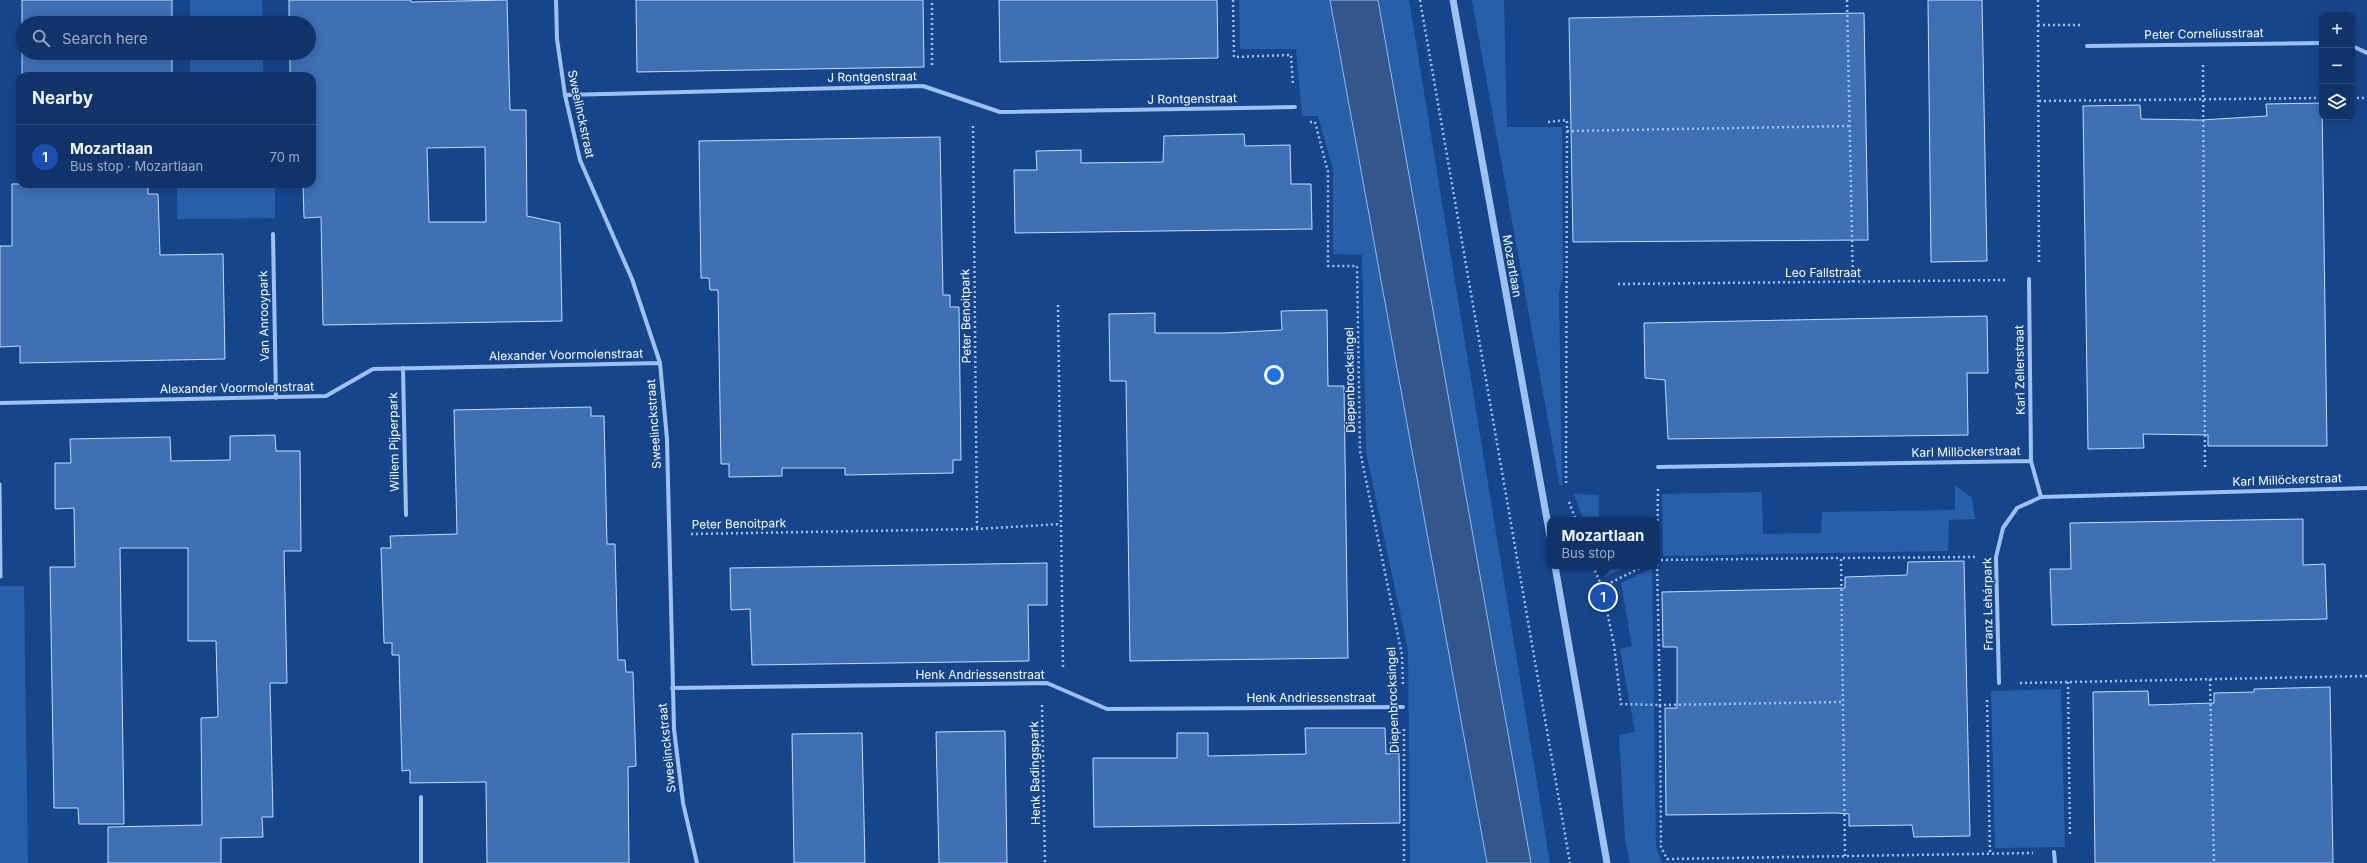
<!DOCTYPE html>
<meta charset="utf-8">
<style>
body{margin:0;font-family:Inter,sans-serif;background:#193c6f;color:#f1f3f6}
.controls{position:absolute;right:12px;top:12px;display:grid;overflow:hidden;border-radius:8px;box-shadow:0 2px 10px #0003}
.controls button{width:36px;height:36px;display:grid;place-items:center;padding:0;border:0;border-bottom:1px solid #304f7d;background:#103469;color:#f1f3f6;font:20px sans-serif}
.you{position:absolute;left:1274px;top:375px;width:14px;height:14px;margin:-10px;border:3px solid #fff;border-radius:50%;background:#1a73e8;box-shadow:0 0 0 6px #1a73e833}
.badge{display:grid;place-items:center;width:26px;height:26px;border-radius:50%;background:#e69b98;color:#fff;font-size:13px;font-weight:700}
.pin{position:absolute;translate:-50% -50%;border:2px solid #fff;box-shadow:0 1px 4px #0006}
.popup{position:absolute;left:1547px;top:517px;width:112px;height:52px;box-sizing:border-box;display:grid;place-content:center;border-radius:8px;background:#103469;filter:drop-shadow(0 1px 3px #0005);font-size:13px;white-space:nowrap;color:#9caac0}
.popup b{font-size:15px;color:#f1f3f6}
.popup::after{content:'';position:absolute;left:50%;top:100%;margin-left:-8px;border:8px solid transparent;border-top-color:#103469}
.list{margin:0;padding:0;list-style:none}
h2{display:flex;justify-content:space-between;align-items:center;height:52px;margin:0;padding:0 16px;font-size:17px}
h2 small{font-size:13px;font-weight:400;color:#9caac0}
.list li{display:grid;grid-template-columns:26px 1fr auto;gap:12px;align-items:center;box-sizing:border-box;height:64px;padding:0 16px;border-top:1px solid #304f7d}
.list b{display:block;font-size:15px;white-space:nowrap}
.list p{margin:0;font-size:13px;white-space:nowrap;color:#9caac0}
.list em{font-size:13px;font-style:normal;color:#9caac0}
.icon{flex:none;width:22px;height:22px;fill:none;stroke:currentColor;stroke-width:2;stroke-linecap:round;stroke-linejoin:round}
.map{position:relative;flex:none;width:2367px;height:863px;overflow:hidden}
.search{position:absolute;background:#103469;box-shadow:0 2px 10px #0003;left:16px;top:16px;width:300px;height:44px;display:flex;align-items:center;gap:10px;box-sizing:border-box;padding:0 14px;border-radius:22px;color:#9caac0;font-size:15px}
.panel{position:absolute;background:#103469;box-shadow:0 2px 10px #0003;left:16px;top:72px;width:300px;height:116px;border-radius:12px}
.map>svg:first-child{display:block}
.green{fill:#275fab}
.water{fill:#33578b;stroke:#90bcf3}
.building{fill:#3d70b5;stroke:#c5dcfb;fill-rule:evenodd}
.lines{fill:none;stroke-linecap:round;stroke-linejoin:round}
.path{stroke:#9ec1f0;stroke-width:2.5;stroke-dasharray:2 3;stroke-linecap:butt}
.service{stroke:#9ec1f0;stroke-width:3}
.minor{stroke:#9ec1f0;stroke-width:4}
.tertiary{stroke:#9ec1f0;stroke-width:7}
.labels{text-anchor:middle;stroke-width:3;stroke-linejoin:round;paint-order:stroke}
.street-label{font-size:12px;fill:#fff;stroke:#15468c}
</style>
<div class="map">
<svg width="2367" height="863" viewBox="0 0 2367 863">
<rect width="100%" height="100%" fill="#15468c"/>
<path class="green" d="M190,0H262L263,23H190Z
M1239,0H1330L1487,863H1410L1408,650L1366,452L1362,255L1333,254V170L1318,116H1302L1296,49H1240Z
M1378,0H1409L1550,863H1531Z
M1472,0H1504L1507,127H1562L1563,278L1559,292L1562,485L1560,486Z
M190,53H263V76H190Z
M177,184H275V218L177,219Z
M1955,485L1972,498L1975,519L1949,520L1948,551L1663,556L1662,494L1762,492L1763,534L1821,533L1822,512L1955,510Z
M1574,494L1599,495V520H1583Z
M1599,566H1628L1603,578Z
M1652,568L1656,847L1662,863H1630L1625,839L1619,735L1635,732L1620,649L1632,646L1621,583Z
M0,586H24L28,863H0Z
M2061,689L2065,847L1995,848L1991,691Z"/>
<path class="water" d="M1330,0H1378L1531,863H1487Z"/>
<path class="building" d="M22,0H172V23H23V53H172V76H22Z
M289,0H411V2L507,0L510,110H526L527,216L560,223L562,321L323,325L321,217L304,218L303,184H312V76H290V53H309V23H289ZM485,147L486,222H429L427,148Z
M636,0H923L924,67L637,72Z
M999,0H1217L1218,58L1000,62Z
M1928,0H1982L1987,261L1931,262Z
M1864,13L1868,240L1573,242L1569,18Z
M2322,103L2327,446H2208V435L2143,434L2144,448L2088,449L2083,106L2140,105L2141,119L2201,120L2267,116L2266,104Z
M1244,134L1245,146L1290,145L1291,184H1311L1312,229L1015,233L1014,170H1037L1036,151L1081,150V163L1163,162L1164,136Z
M940,137L943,295H950V307H959L961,460H953V473L845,475V468H782V476L729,477V464H721L718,290H710L709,278H701L699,141Z
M12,184H148V194H158L160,255L223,254L225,359L20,363V346L0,347V246H12Z
M1327,310L1328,386H1344L1348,658L1130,661L1126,381H1110L1109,314L1155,313V333H1223L1282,330L1281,311Z
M1987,316L1988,373H1967L1968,435L1668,439L1665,380L1645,378L1644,323Z
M591,407V416H604L607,544H615L618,660H625L626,672H633L636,766L628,767L629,863H487L486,782L410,783V770L402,771L399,655H392V643H384L381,548H391L390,536L457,534L454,410Z
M275,435L276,451H300L301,551H284L287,683H270L273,817H262L263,837L221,838V863H108V827L202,825L201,718L218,717L216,641H188V548H120L124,824H79L78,808H54L50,567H75L74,508L55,509V463H71L70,439L170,437L171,461L230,460V436Z
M2303,519V565L2325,564L2327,619L2052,625L2050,569H2071L2070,523Z
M1964,561L1970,836L1914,837L1912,825L1849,826V814L1836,813L1666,815L1665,708H1677V647H1663L1662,592L1845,588V577L1907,575L1908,562Z
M1047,563V605H1028L1029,661L752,665L750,609L731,610L730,568Z
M2330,687L2333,863H2095L2093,692L2148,691L2149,705L2214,703V693L2254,692V689Z
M1305,728H1385L1386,754L1399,753L1400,823L1094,827L1093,758H1177V733H1208V756L1306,754Z
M1005,731L1007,863H939L936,732Z
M862,733L865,863H794L792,734Z"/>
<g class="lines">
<path class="path" d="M1233,0L1234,57L1291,55L1293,85
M1420,0L1570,863
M1847,0L1853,282
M2038,0V25H2081
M2038,25L2039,262
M932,65V0
M2203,65L2205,470
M2352,98H2367
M2039,101L2322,98
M1310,122H1315L1328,172V266H1357L1360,451L1402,655L1403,686
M1548,122L1567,120L1566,485
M973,126L977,529
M1567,131L1849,126
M1618,284L2007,280
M1058,305L1063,667
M1658,489L1657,560L1660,705L1843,702
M1569,502L1576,520
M691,534L977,529L1061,524
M1656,560L1841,558
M1593,566L1602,587
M1644,566L1602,587L1614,645L1621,704L1660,705L1661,847L1667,859L2033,853
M2210,679L2214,863
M2068,682L2070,837
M2020,683L2367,676
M1987,700L1990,854
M1042,705L1045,863
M1404,729V863
M1845,856L1841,558L1975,557"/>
<path class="service" d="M0,484L1,577"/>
<path class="minor" d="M556,0L557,39L565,95L580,160L632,279L660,363L667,439L674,729L683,803L697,863
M2087,46L2322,43
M2352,46L2367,53
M565,95L923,86L1000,112L1295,107
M273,234L276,398
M2029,279L2031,461L2041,497L2367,488
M403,368L406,515
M0,403L326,396L373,369L660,363
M1658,467L2031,461
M1999,683L1996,557L2003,528L2017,508L2041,497
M672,688L1047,683L1107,709L1403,707
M421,797V863
M2054,852L2055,863"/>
<path class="tertiary" d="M1453,0L1550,536
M1555,566L1607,863"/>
</g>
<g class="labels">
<g class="street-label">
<text transform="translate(2204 34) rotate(-1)" y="4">Peter Corneliusstraat</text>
<text transform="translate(872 77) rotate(-1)" y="4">J Rontgenstraat</text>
<text transform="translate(1192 99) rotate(-1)" y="4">J Rontgenstraat</text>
<text transform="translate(581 114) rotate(78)" y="4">Sweelinckstraat</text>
<text transform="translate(1512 266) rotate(80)" y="4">Mozartlaan</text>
<text x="1823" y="277">Leo Fallstraat</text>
<text transform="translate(264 316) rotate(-91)" y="4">Van Anrooypark</text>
<text transform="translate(966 316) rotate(-91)" y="4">Peter Benoitpark</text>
<text transform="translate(566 355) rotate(-1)" y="4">Alexander Voormolenstraat</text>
<text transform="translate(2020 370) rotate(-91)" y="4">Karl Zellerstraat</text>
<text transform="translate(1350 380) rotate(-91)" y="4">Diepenbrocksingel</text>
<text transform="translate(237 388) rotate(-1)" y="4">Alexander Voormolenstraat</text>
<text transform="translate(654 424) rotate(-94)" y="4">Sweelinckstraat</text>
<text transform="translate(394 442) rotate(-91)" y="4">Willem Pijperpark</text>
<text transform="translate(1966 452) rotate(-1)" y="4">Karl Millöckerstraat</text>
<text transform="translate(2287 480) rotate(-2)" y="4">Karl Millöckerstraat</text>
<text transform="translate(739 524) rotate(-1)" y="4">Peter Benoitpark</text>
<text transform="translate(1988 604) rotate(-91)" y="4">Franz Lehárpark</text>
<text x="980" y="679">Henk Andriessenstraat</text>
<text x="1311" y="702">Henk Andriessenstraat</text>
<text transform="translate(1393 700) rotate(-92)" y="4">Diepenbrocksingel</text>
<text transform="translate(667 748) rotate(-96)" y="4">Sweelinckstraat</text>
<text transform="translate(1035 773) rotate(-91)" y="4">Henk Badingspark</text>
</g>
</g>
</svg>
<div class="controls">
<button>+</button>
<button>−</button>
<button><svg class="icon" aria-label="layers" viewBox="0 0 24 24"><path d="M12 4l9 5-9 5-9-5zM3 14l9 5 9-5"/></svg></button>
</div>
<div class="you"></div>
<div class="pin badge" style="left:1603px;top:597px;background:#1a4fb4">1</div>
<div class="popup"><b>Mozartlaan</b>Bus stop</div>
<div class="search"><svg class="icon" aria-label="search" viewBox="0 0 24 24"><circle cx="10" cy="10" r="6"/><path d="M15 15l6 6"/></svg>Search here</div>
<section class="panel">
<h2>Nearby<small></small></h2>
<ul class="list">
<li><span class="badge" style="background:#1a4fb4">1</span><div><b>Mozartlaan</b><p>Bus stop · Mozartlaan</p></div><em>70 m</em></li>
</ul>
</section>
</div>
